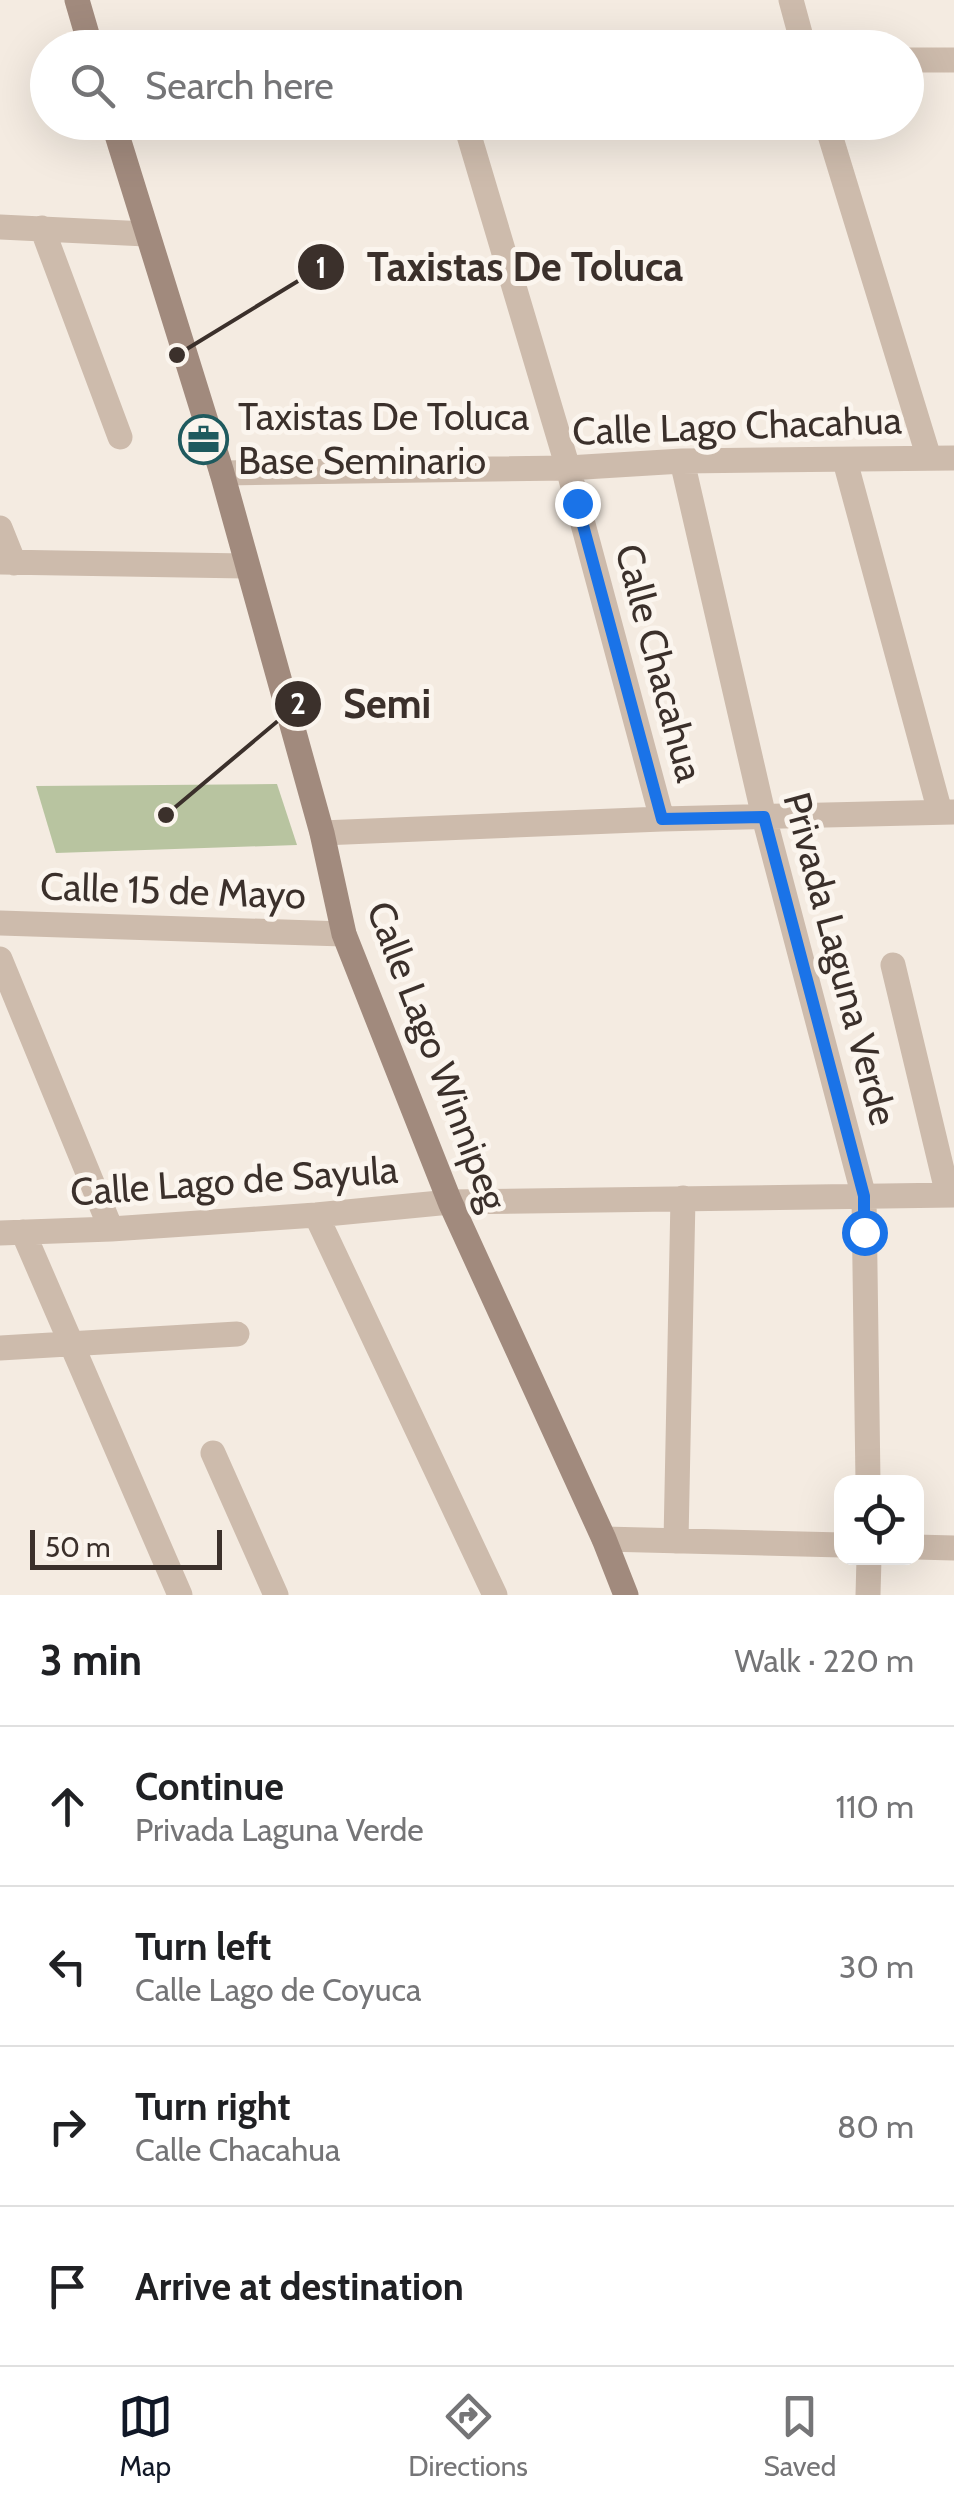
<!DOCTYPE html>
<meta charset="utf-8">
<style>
body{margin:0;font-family:Cabin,sans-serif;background:#f6f6f6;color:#202124}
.controls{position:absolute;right:30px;bottom:30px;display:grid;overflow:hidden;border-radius:20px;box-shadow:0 10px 40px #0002}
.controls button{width:90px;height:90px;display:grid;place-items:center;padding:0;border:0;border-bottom:2px solid #e0e0e0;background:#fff;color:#202124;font:50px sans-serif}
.scale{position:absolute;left:30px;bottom:25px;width:192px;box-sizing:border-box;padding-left:10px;border:5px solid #3b302b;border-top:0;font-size:28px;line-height:35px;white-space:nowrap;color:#3b302b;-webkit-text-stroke:8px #fbf5ee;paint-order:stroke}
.stop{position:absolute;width:30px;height:30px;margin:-22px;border:8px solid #1a73e8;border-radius:50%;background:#fff}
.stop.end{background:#1a73e8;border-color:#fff;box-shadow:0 2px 10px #0008}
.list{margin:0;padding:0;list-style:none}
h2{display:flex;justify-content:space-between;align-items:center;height:130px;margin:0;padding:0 40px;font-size:42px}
h2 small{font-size:32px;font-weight:400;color:#757577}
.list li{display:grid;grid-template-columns:65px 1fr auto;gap:30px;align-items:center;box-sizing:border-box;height:160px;padding:0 40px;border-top:2px solid #e0e0e0}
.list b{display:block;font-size:38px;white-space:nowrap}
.list p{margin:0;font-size:32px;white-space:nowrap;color:#757577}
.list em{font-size:32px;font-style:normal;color:#757577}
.icon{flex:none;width:55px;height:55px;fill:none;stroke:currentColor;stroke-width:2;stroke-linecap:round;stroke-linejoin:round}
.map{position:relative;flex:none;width:954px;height:1595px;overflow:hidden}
.search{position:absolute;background:#fff;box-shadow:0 10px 40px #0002;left:30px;right:30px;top:30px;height:110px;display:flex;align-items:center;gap:25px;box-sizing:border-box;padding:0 35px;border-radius:55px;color:#757577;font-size:38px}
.sheet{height:770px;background:#fff}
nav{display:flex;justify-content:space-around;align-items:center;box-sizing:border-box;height:140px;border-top:2px solid #e0e0e0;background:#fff;font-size:28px;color:#757577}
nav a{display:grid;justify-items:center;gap:5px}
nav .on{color:#111827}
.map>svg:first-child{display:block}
.green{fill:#b8c4a0}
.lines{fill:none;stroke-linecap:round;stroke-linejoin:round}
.street{stroke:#cdbbac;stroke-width:25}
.secondary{stroke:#a18a7d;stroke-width:25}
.route{stroke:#1a73e8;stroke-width:12}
.labels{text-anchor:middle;stroke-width:10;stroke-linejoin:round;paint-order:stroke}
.poi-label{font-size:38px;fill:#3b302b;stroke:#fbf5ee;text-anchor:start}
.street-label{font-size:38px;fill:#3b302b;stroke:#fbf5ee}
.leader{fill:none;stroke:#3b302b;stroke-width:4}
.callout-dot{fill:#3b302b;stroke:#fbf5ee;stroke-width:4}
.mark-label{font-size:30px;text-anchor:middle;font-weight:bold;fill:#fff}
.callout-label{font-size:40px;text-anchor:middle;font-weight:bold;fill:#3b302b;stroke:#fbf5ee;stroke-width:10;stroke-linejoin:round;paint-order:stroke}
</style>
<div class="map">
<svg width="954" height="1595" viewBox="0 0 954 1595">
<rect width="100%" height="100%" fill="#f4ebe1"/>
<path class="green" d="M277,784L297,845L56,853L36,786Z"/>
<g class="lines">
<path class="street" d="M791,0L804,48
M906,60H954
M465,122L568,468L662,819
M826,122L929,458
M0,227L146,234
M42,228L120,437
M682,461L764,817L864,1197L868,1482
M845,461L940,812
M222,473L568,468L682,461L954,458
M0,528L14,563
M0,562L246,566
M322,833L662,819L954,812
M0,923L344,934
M0,959L111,1229
M893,965L948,1195
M316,1215L495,1595
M23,1232L180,1595
M0,1233L111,1229L316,1215L450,1202L954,1195
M0,1348L237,1334
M213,1453L276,1595
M604,1539L842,1545
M676,1541L683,1198
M916,1547L954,1548
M868,1595L869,1558"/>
<path class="secondary" d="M77,0L91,48
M113,122L222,473L322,833L344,934L450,1202L604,1539L626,1595"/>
</g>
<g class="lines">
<path class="route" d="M577,503L662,819L764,817L864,1196V1232"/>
</g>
<defs>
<symbol id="office-ring" viewBox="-11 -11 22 22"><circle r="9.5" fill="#fbf5ee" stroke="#1f5a5e" stroke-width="1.5"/><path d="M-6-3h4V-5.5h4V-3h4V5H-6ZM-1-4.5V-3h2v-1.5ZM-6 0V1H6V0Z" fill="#1f5a5e"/></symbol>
</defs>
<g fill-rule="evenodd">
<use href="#office-ring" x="176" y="412" width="55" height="55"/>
</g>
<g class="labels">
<g class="poi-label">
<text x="238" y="430">Taxistas De Toluca<tspan x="238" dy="44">Base Seminario</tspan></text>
</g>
<g class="street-label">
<text transform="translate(737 426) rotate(-2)" y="13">Calle Lago Chacahua</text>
<text transform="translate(659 663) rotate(75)" y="13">Calle Chacahua</text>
<text transform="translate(173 891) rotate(2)" y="13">Calle 15 de Mayo</text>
<text transform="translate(840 959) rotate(75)" y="13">Privada Laguna Verde</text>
<text transform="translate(437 1056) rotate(69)" y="13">Calle Lago Winnipeg</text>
<text transform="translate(234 1181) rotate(-4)" y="13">Calle Lago de Sayula</text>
</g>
</g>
<path class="leader" d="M177 355L321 267M166 815L298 704"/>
<g class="callout-dot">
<circle cx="177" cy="355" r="10"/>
<circle cx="166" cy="815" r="10"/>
<circle cx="321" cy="267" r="25"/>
<circle cx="298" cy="704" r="25"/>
</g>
<g class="mark-label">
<text x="321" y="278">1</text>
<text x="298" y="714">2</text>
</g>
<g class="callout-label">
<text x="525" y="281">Taxistas De Toluca</text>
<text x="387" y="718">Semi</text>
</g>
</svg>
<div class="controls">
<button><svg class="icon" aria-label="locate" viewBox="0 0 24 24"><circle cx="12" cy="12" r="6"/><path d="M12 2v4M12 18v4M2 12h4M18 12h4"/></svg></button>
</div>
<div class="scale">50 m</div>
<div class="stop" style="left:864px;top:1232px"></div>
<div class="stop end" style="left:577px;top:503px"></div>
<div class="search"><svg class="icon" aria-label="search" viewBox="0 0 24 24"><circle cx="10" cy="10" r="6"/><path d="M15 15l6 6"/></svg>Search here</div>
</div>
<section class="sheet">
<h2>3 min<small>Walk · 220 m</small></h2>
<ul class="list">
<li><svg class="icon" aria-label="ahead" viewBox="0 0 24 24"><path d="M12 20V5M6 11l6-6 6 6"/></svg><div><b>Continue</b><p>Privada Laguna Verde</p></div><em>110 m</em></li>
<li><svg class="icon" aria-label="left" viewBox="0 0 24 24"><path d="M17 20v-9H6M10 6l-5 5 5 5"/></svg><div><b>Turn left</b><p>Calle Lago de Coyuca</p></div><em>30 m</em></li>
<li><svg class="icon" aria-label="right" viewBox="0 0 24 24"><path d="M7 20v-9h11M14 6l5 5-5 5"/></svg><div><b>Turn right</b><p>Calle Chacahua</p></div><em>80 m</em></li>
<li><svg class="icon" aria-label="arrive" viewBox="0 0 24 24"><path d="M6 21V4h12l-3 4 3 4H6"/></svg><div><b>Arrive at destination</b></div></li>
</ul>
</section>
<nav>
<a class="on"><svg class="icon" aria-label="map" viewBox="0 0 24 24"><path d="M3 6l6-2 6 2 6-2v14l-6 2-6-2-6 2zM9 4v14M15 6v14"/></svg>Map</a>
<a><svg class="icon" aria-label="directions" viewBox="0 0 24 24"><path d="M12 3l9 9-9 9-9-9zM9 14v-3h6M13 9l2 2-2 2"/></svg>Directions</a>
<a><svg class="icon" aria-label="saved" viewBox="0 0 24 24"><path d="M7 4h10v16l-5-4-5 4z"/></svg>Saved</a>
</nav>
